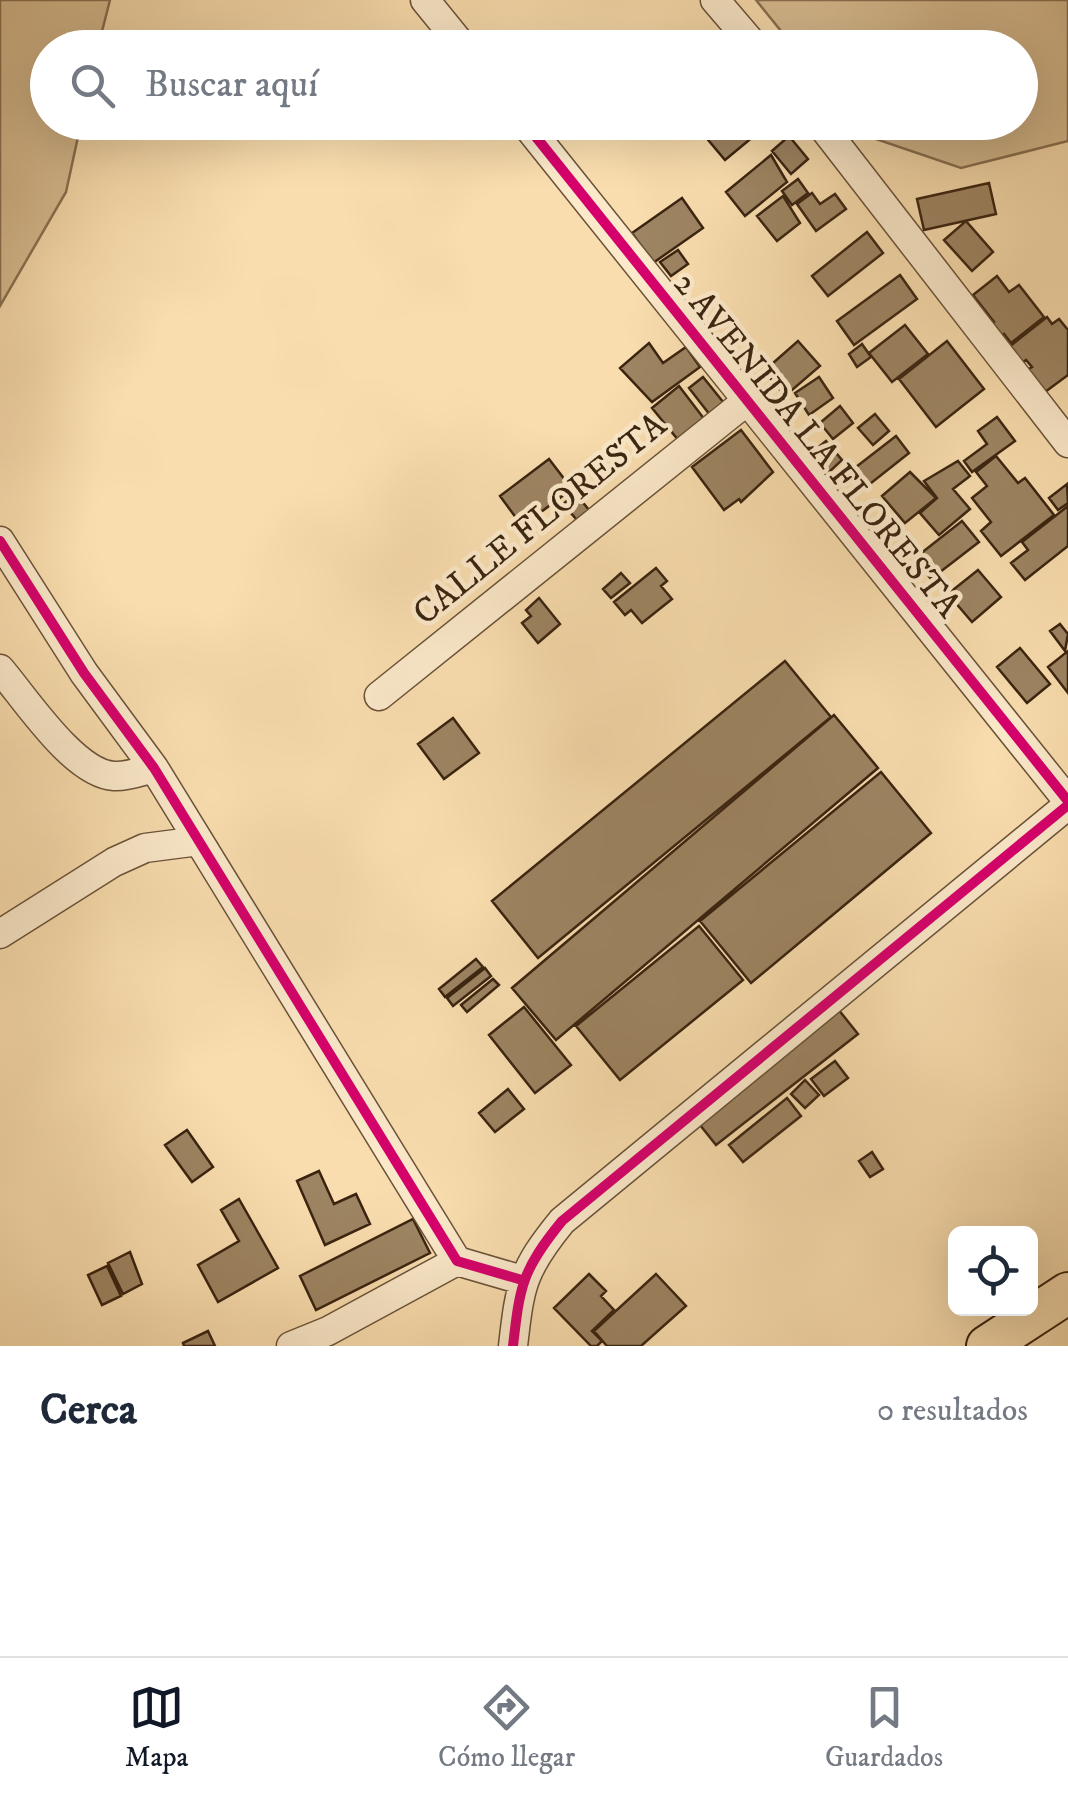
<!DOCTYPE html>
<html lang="es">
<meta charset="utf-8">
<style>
body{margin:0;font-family:"IM FELL DW Pica",serif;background:#f6f6f7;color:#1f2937}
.controls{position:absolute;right:30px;bottom:30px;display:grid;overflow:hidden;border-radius:15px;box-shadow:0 10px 40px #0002}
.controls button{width:90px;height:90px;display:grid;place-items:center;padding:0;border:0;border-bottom:2px solid #e0e1e3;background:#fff;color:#1f2937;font:50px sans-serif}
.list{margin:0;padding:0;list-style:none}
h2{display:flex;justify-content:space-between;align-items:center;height:130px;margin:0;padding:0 40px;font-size:42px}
h2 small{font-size:32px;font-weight:400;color:#747a83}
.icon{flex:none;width:55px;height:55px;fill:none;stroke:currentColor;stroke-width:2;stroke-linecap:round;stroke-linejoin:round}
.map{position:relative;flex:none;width:1068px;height:1346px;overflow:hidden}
.search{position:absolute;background:#fff;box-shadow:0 10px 40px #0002;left:30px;right:30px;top:30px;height:110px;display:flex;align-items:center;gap:25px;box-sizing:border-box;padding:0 35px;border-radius:55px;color:#747a83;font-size:38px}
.sheet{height:310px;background:#fff}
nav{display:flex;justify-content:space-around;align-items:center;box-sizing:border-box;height:140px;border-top:2px solid #e0e1e3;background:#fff;font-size:28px;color:#747a83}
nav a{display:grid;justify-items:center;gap:5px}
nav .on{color:#111827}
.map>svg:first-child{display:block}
.green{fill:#d9be93;stroke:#8a7152;stroke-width:2.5}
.building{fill:#9d8462;stroke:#3a2410;stroke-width:2.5}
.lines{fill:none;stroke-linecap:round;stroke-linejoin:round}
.minor-casing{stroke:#6a5238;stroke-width:31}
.highway-casing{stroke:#3a2410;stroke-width:44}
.minor{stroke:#fbe9ca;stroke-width:28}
.highway{stroke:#f9ddae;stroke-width:40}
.cycleway-casing{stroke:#fbe9ca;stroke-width:16}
.cycleway{stroke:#d6006c;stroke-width:10}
.labels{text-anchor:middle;stroke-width:9;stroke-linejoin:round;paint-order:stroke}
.street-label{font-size:35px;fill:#3a2410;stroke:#fbe9ca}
</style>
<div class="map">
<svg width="1068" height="1346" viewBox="0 0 1068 1346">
<rect width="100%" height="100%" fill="#f9ddae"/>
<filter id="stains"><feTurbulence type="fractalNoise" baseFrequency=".002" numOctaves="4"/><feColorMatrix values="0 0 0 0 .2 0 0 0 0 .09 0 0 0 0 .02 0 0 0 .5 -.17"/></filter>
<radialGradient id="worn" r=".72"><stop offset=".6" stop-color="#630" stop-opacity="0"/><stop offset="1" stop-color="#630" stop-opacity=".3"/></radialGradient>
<path class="green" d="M0,0H110L98,47L48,48V122L81,123L66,192L0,306Z
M756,0H1068V141L961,168L864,135L854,123L1020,122V48L794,47Z"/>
<path class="building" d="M693,122H753L760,131L725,160Z
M789,136L808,159L791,174L772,151Z
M771,155L787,182L745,216L726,192Z
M798,179L808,193L792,205L782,191Z
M989,183L996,214L924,230L917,199Z
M812,193L820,204L835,194L846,209L816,231L797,204Z
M783,196L800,223L777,241L757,216Z
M682,198L703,228L653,263L632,233Z
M966,221L993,252L972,271L944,240Z
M867,232L883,253L828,296L812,276Z
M678,250L688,264L671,276L660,262Z
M900,275L917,299L854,345L837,321Z
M997,276L1009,292L1019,285L1044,317L1011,343L1004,334L999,337L990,326L994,322L973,295Z
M1047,317L1052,324L1059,319L1068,330V375L1041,395L1024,372L1032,367L1026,360L1017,367L1004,351Z
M905,325L928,354L892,382L869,353Z
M798,341L820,366L785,396L764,371Z
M947,341L984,389L936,427L899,379Z
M649,343L663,363L686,347L700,367L652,402L620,368Z
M862,344L871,357L857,367L849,354Z
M703,377L724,403L710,415L689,388Z
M819,377L833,398L809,415L795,393Z
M679,386L705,420L679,441L652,408Z
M840,406L853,423L833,439L820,423Z
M875,414L889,431L873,445L858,428Z
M997,417L1015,441L972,472L964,461L987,444L978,431Z
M741,430L773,472L741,502L739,499L724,510L692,467Z
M896,436L909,453L861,491L847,474Z
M826,441L842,460L826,475L809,455Z
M996,456L1018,483L1025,478L1054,515L1001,556L981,531L991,522L972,498L987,486L976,472Z
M549,459L572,489L522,526L500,496Z
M958,461L970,476L953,489L970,509L939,535L920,513L937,498L924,481Z
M910,472L936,498L905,523L882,496Z
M1067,484L1068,503L1058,510L1049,498Z
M576,494L589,510L577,520L563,504Z
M1068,506V546L1025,580L1011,563L1028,550L1022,542Z
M962,521L979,542L931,579L915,558Z
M656,568L667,581L661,586L672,599L642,623L631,610L625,615L614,602Z
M978,570L1001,597L972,622L948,594Z
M621,573L630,583L611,598L603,589Z
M539,598L560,624L538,643L522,623L531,616L526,610Z
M1060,624L1068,634L1065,651L1050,631Z
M1020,648L1050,684L1027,703L997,667Z
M1068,651V693L1048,667Z
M785,661L831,717L538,958L492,901Z
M834,715L878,768L556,1040L512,988Z
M453,718L479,753L444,779L418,744Z
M881,772L931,833L751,983L700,921Z
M699,926L743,980L620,1080L576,1026Z
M476,959L483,967L445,997L439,989Z
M485,968L491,976L453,1006L447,998Z
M493,979L499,985L467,1012L461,1005Z
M524,1007L571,1065L535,1093L489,1035Z
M838,1009L858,1034L716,1145L696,1120Z
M835,1061L848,1078L824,1096L811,1079Z
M805,1080L819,1095L805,1108L791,1094Z
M508,1089L524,1109L495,1132L479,1113Z
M787,1098L801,1116L743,1162L729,1145Z
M187,1130L213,1167L192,1182L165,1145Z
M872,1152L883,1169L870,1177L859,1161Z
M319,1171L334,1204L356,1194L370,1224L325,1245L297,1181Z
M239,1199L278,1268L218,1302L198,1265L239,1241L221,1210Z
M413,1219L430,1253L316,1310L300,1276Z
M130,1252L142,1284L123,1294L108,1263Z
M107,1266L121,1296L102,1305L88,1275Z
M589,1274L606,1291L601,1296L614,1310L592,1331L602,1341L597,1346H591L554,1308Z
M656,1274L686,1306L641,1346H607L594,1331Z
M208,1331L215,1346H184L183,1343Z"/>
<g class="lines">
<defs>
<path id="minor" d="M425,0L464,48
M715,0L756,48
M524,122L1068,801
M819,122L1068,443
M0,541L84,673L154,768L457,1261L522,1280
M0,669C25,698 74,774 114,776C127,777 142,771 154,768
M379,696L748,400
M0,934L114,862L145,848L199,841
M291,1346L328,1331L457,1261
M513,1346C520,1285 522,1270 562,1221L1068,805"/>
<path id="highway" d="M987,1346L1068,1293"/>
</defs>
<use href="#minor" class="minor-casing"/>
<use href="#highway" class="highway-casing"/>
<use href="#minor" class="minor"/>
<use href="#highway" class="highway"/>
<defs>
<path id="cycleway" d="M524,122L1068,801
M0,541L84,673L154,768L457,1261L522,1280
M513,1346C520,1285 522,1270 562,1221L1068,805"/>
</defs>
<use href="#cycleway" class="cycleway-casing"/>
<use href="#cycleway" class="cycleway"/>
</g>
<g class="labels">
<g class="street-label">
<text transform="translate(818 444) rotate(51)" y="12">2 AVENIDA LA FLORESTA</text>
<text transform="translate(539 518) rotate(-39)" y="12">CALLE FLORESTA</text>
</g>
</g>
<rect width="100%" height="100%" filter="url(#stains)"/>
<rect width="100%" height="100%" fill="url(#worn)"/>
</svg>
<div class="controls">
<button><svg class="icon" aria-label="locate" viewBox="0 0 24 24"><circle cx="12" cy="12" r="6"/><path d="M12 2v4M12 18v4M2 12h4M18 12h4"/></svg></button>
</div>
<div class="search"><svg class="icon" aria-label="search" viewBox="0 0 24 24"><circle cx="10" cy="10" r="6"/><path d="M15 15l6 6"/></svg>Buscar aquí</div>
</div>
<section class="sheet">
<h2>Cerca<small>0 resultados</small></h2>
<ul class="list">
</ul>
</section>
<nav>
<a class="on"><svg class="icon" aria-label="map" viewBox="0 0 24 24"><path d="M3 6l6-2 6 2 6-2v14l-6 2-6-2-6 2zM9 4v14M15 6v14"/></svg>Mapa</a>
<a><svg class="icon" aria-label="directions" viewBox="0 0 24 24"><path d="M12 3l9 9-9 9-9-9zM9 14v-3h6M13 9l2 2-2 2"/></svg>Cómo llegar</a>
<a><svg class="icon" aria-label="saved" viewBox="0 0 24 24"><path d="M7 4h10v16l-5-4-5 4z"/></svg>Guardados</a>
</nav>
